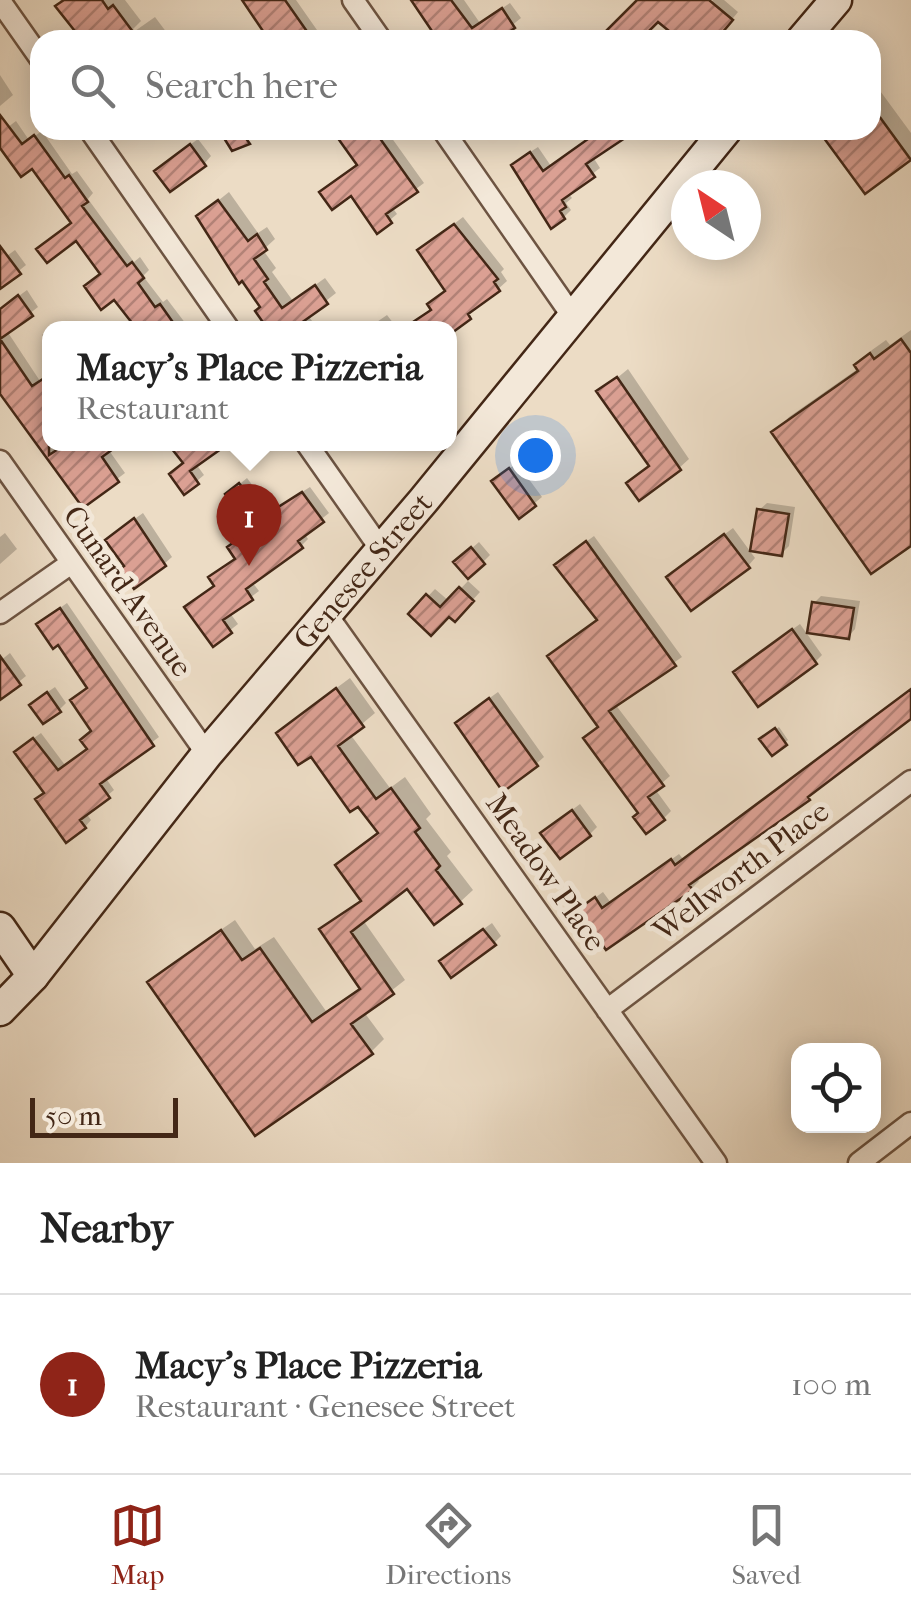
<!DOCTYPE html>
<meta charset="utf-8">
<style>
body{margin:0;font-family:"IM FELL French Canon",serif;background:#f2f2f2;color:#222}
.controls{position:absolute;right:30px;bottom:30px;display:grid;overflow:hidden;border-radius:20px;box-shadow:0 5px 25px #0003}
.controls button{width:90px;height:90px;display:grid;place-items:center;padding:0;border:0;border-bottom:2px solid #e0e0e0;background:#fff;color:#222;font:50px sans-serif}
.compass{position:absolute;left:671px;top:170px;width:90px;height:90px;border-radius:50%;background:#fff;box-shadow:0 5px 25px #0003;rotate:325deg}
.scale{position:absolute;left:30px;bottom:25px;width:148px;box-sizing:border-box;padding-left:10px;border:5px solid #432716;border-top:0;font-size:28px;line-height:35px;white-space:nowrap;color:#432716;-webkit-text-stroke:8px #f3e8d9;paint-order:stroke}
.you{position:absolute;left:535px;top:455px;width:35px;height:35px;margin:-25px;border:8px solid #fff;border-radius:50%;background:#1a73e8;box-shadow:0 0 0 15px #1a73e833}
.badge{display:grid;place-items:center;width:65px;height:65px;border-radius:50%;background:#8f2418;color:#fff;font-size:32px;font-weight:700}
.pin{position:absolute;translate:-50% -82px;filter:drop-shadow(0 2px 5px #0008)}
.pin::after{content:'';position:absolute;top:52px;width:35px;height:30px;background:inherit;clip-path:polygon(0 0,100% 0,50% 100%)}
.popup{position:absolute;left:42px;top:321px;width:415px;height:130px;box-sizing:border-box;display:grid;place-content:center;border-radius:20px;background:#fff;filter:drop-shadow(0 2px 8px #0005);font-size:32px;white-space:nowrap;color:#767676}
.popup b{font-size:38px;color:#222}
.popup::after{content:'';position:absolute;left:50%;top:100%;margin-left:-20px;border:20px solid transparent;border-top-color:#fff}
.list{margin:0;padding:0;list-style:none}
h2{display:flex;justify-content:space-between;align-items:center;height:130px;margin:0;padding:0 40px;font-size:42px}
h2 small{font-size:32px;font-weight:400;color:#767676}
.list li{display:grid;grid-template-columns:65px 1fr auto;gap:30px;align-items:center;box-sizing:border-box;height:180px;padding:0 40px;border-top:2px solid #e0e0e0}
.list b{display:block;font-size:38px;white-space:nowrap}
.list p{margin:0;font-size:32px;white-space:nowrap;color:#767676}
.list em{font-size:32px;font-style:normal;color:#767676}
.icon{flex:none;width:55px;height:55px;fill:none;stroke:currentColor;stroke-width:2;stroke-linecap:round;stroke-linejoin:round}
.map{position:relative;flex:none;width:911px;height:1163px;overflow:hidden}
.search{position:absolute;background:#fff;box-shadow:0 5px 25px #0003;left:30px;right:30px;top:30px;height:110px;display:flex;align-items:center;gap:25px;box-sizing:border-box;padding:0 35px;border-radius:30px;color:#767676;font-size:38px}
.sheet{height:310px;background:#fff}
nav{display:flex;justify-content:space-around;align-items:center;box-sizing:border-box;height:140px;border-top:2px solid #e0e0e0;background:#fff;font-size:28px;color:#767676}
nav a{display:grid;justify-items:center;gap:5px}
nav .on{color:#8f2418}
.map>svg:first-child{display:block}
.shadow{fill:#0003}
.building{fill:url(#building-hatch);stroke:#432716;stroke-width:2.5}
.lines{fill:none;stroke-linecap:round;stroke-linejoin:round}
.street-casing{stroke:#6d5442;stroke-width:25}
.secondary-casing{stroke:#432716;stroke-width:35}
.street{stroke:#f3e8d9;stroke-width:20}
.secondary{stroke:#f3e8d9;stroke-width:30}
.labels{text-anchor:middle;stroke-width:10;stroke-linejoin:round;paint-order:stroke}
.street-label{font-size:30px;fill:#432716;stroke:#f3e8d9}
</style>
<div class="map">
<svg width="911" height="1163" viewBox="0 0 911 1163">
<defs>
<pattern id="building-hatch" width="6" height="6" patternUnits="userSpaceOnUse" patternTransform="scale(2.5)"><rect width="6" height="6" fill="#dba093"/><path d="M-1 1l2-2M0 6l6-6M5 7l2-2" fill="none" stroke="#b38277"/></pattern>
</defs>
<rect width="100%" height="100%" fill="#ecdcc5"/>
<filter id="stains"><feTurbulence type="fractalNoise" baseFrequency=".002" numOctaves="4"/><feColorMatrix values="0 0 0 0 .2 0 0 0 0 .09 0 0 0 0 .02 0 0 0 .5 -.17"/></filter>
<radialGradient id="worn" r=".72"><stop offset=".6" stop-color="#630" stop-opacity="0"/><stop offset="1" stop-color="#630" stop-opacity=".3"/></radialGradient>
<path class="shadow" d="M60,0H125L141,21L133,29L135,31L155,17L167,33L160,40H127L134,32L132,30L119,40H85Z
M245,0H296L324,40H272Z
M414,0H464L480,23L510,3L521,18L494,40H442Z
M713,0H724L738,12L715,40H679Z
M0,75L13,95L0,106Z
M878,88L911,133V157L865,191L825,130H871V94Z
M16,121L29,140L42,131L72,174L77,171L93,193L88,199L134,262L140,257L149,270L143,276L163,302L167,299L189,328H139L115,296L73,222L33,166L0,143V133Z
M335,130H386L424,183L392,207L397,214L378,230L359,164Z
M589,130H629L593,157L600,168L568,193L572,198L566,203L571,210L564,217L521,158L538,147L551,166L590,138Z
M198,139L211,156L204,164H164Z
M229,192L258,233L267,227L275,239L263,250L276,268L272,272L293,301L325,278L336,293L308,315L312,321L305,328H270L258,311L263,306L199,216Z
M463,217L504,269L501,272L507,281L449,333V328H404L433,308L447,290L420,250Z
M15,250L26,265L5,282L0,274V261Z
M27,290L38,307L7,331L40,381L49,444H116L108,449L125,473L84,504L0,388V310Z
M387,315L397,328H368L371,326Z
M59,322L64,328H49Z
M49,329V344L42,335Z
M911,330V543L774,433L789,417L859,368L857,365L872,350L886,340L890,345Z
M628,369L689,459L679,468L629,483L651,464L600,392Z
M172,444H223L196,464L204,475L185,491V463Z
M517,463L542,497L519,516L502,474Z
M247,478L272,511L310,487L329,513L304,533L308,539L301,546L252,582L259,591L230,613L238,624L214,643L216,585L237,558L253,529L235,488Z
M767,503L795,507L789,546L781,554L759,510Z
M143,513L172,557L164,564L115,533Z
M733,528L755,558L748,566L677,570Z
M5,533L17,549L0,564V537Z
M594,536L682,657L615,704L670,776L655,789L671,811L664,818L641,813L601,726L599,619L564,558Z
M479,542L490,555L483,562L463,556Z
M468,581L480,592L455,619L449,613L411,614L435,589L449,601Z
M821,596L860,601L855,629L848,637L814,603Z
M67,603L159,737L105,777L114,790L86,813L91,820L85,827L46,792L23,746L41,733L65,765L89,748L94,730L90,687L46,618Z
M800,624L822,655L815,662L743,665Z
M10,653L26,676L0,697V661Z
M350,678L375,713L350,734L390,788L405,777L431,814L426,819L451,852L447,856L473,890L460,902L407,886L363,920L405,980L364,1012L384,1039L371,1052L150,983L163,970L235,920L255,949L274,937L326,1011L362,986L323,929L362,899L338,866L379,832L292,721Z
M55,687L66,703L59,710L39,698Z
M911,690V717L808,798L696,877L699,881L692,888L606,946L588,903L603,892L611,903L679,854L683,859Z
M498,692L544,757L536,764L465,716Z
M779,727L788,740L772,753L765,737Z
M580,804L597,827L590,834L551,826Z
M492,923L501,936L494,943L449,954Z"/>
<path class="building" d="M64,0H102L108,9L113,5L139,40H82L55,6Z
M242,0H285L313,40H269Z
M411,0H451L472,28L502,8L515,28L497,40H438Z
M637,0H709L733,20L716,40H680L658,22L640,40H597Z
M871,105L911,160L865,194L818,130H871Z
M0,115L22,144L34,135L65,178L69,175L88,202L82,206L127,266L132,262L144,278L138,283L155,307L160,304L172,321L162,328H136L114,300L101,310L84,286L100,274L76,241L47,263L36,249L71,223L32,169L21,177L0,148Z
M236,130H240L250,144L232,151L224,138Z
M332,130H374L418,192L386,214L392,223L377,234L351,196L332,210L319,192L357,165Z
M582,130H637L586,164L595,177L562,200L566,207L560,211L565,219L551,229L511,165L530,152L543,171L588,139Z
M190,144L206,166L170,192L154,171Z
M218,200L248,241L257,234L267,250L254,259L268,279L264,282L282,308L315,285L328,304L294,328H267L255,311L260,307L242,281L239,284L196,216Z
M454,224L498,279L494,282L500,291L468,314L471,319L449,335V328H404L431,310L427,304L445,291L417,250Z
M0,246L21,274L0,289Z
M18,295L33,316L0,339L32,386L49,375V455L66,444H120L102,457L119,482L83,508L0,394V309Z
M901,339L911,353V546L871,574L771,432L858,371L854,365L870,353L874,359Z
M617,377L681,470L639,501L626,483L649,466L596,391Z
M168,444H228L190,471L199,484L184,495L169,474L183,463Z
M509,468L536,506L519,519L491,481Z
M239,483L264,516L302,492L324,522L298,541L303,548L246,589L253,600L223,620L232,633L213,647L184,607L214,586L208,577L235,559L227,547L251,530L225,494Z
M757,509L789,514L782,556L750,551Z
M134,518L166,566L134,589L120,569L124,566L105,540Z
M724,534L750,568L691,611L666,577Z
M586,541L676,666L609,711L664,786L648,797L665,820L646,834L633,817L638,813L583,738L598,727L547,656L597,620L554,565Z
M471,547L485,564L468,579L453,562Z
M459,587L474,601L455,622L449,617L431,636L408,614L426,594L440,607Z
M812,602L854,608L849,639L807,633Z
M60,608L154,746L100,784L110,798L80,820L86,828L66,843L35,799L44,793L14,752L33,738L58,770L87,749L80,740L91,731L70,700L87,688L58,645L53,649L36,624Z
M792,629L817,664L758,707L733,672Z
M0,656L21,685L0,700Z
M336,688L364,727L338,746L376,799L391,788L420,828L415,832L440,866L436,870L462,904L434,925L407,889L351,932L394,994L351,1024L373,1054L255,1136L147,982L221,930L242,960L260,948L312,1022L360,989L319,929L361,901L335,865L378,833L358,807L350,812L311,757L298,765L276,733Z
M911,689V719L808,797L810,800L689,885L693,890L606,950L577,910L595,897L602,908L671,859L675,865Z
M47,692L61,712L43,724L29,705Z
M489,698L538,766L503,792L455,723Z
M775,728L787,745L772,756L759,739Z
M572,810L591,836L560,859L540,833Z
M483,929L496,945L451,978L439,961Z"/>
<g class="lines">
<defs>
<path id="street" d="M353,0L381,40
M0,1L40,58
M90,130L228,328
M443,130L573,317
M307,444L382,551
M0,461L207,754
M0,613L70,564
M327,615L716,1163
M607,1010L911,781
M859,1163L911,1123"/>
<g id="secondary">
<path d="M802,40L836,0"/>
<path d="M0,928L33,976"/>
<path id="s1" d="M0,1010L33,976L207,754L423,501L726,130"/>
</g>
</defs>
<use href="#street" class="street-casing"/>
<use href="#secondary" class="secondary-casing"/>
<use href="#street" class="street"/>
<use href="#secondary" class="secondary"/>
</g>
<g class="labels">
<g class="street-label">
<text dy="10" stroke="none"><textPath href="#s1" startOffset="570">Genesee Street</textPath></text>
<text transform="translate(128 591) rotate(55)" y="10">Cunard Avenue</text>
<text transform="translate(741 871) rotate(-37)" y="10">Wellworth Place</text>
<text transform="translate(546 872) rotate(55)" y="10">Meadow Place</text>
</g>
</g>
<rect width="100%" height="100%" filter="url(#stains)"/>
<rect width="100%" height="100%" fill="url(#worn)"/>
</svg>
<div class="controls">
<button><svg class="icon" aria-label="locate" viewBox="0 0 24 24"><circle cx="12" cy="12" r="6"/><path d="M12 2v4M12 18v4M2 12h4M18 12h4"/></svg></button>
</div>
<svg class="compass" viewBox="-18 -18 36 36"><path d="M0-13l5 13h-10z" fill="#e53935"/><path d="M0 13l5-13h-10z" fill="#767676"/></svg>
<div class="scale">50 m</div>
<div class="you"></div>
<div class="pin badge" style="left:249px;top:566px">1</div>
<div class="popup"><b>Macy’s Place Pizzeria</b>Restaurant</div>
<div class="search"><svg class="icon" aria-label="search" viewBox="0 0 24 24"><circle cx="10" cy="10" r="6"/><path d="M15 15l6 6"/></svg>Search here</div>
</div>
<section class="sheet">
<h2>Nearby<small></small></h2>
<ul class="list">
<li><span class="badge">1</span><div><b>Macy’s Place Pizzeria</b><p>Restaurant · Genesee Street</p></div><em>100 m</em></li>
</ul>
</section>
<nav>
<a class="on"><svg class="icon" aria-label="map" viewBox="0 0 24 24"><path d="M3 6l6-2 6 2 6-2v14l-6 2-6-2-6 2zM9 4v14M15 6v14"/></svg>Map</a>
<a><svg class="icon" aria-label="directions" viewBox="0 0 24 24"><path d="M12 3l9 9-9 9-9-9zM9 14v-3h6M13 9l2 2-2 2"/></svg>Directions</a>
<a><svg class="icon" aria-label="saved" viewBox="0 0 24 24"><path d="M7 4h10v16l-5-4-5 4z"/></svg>Saved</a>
</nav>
